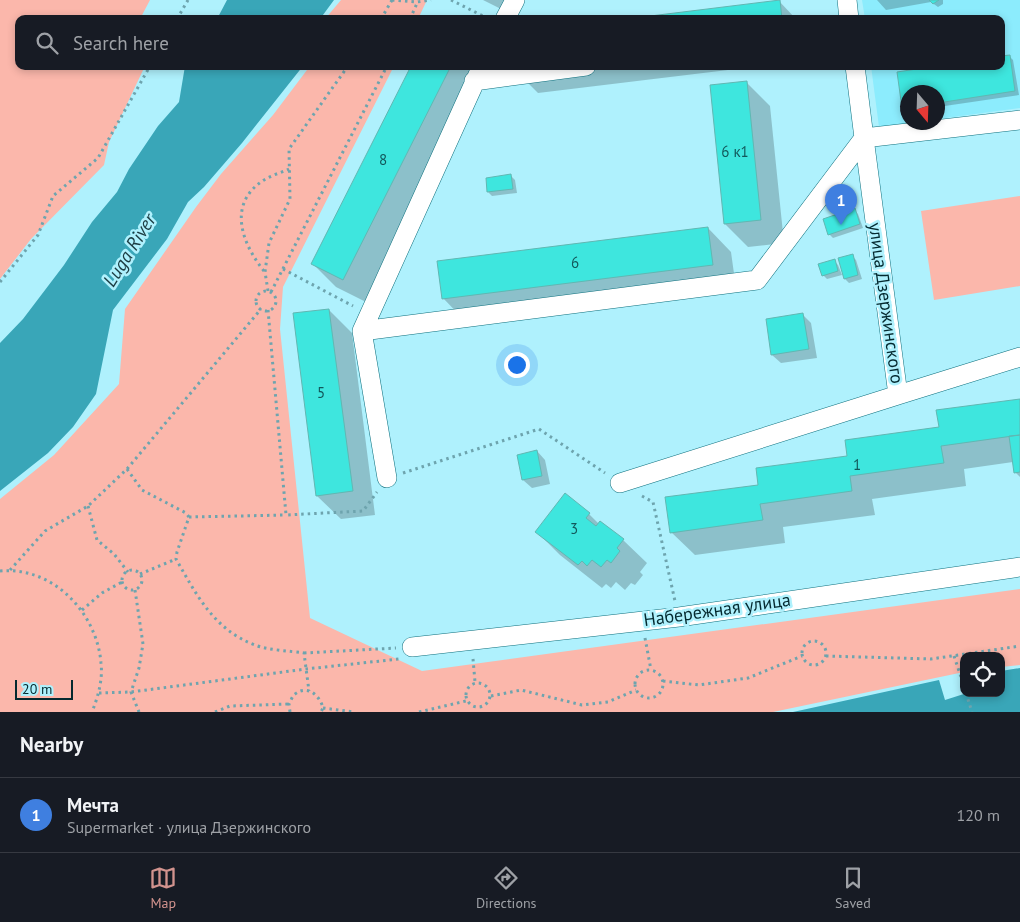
<!DOCTYPE html>
<meta charset="utf-8">
<style>
body{margin:0;font-family:"PT Sans",sans-serif;background:#242831;color:#f1f3f6}
.controls{position:absolute;right:15px;bottom:15px;display:grid;overflow:hidden;border-radius:10px;box-shadow:0 2px 8px #0003}
.controls button{width:45px;height:45px;display:grid;place-items:center;padding:0;border:0;border-bottom:1px solid #363941;background:#171b24;color:#f1f3f6;font:25px sans-serif}
.compass{position:absolute;left:900px;top:85px;width:45px;height:45px;border-radius:50%;background:#171b24;box-shadow:0 2px 8px #0003;rotate:161deg}
.scale{position:absolute;left:15px;bottom:12px;width:58px;box-sizing:border-box;padding-left:5px;border:2px solid #04292f;border-top:0;font-size:14px;line-height:18px;white-space:nowrap;color:#04292f;-webkit-text-stroke:4px #aff1fd;paint-order:stroke}
.you{position:absolute;left:516px;top:364px;width:18px;height:18px;margin:-12px;border:4px solid #fff;border-radius:50%;background:#1a73e8;box-shadow:0 0 0 8px #1a73e833}
.badge{display:grid;place-items:center;width:32px;height:32px;border-radius:50%;background:#d2938e;color:#fff;font-size:16px;font-weight:700}
.pin{position:absolute;translate:-50% -41px;filter:drop-shadow(0 1px 2px #0008)}
.pin::after{content:'';position:absolute;top:26px;width:18px;height:15px;background:inherit;clip-path:polygon(0 0,100% 0,50% 100%)}
.list{margin:0;padding:0;list-style:none}
h2{display:flex;justify-content:space-between;align-items:center;height:65px;margin:0;padding:0 20px;font-size:21px}
h2 small{font-size:16px;font-weight:400;color:#9ea1a6}
.list li{display:grid;grid-template-columns:32px 1fr auto;gap:15px;align-items:center;box-sizing:border-box;height:75px;padding:0 20px;border-top:1px solid #363941}
.list b{display:block;font-size:19px;white-space:nowrap}
.list p{margin:0;font-size:16px;white-space:nowrap;color:#9ea1a6}
.list em{font-size:16px;font-style:normal;color:#9ea1a6}
.icon{flex:none;width:28px;height:28px;fill:none;stroke:currentColor;stroke-width:2;stroke-linecap:round;stroke-linejoin:round}
.map{position:relative;flex:none;width:1020px;height:712px;overflow:hidden}
.search{position:absolute;background:#171b24;box-shadow:0 2px 8px #0003;left:15px;right:15px;top:15px;height:55px;display:flex;align-items:center;gap:12px;box-sizing:border-box;padding:0 18px;border-radius:10px;color:#9ea1a6;font-size:19px}
.sheet{height:140px;background:#171b24}
nav{display:flex;justify-content:space-around;align-items:center;box-sizing:border-box;height:70px;border-top:1px solid #363941;background:#171b24;font-size:14px;color:#9ea1a6}
nav a{display:grid;justify-items:center;gap:2px}
nav .on{color:#d2938e}
.map>svg:first-child{display:block}
.built{fill:#8cecfd}
.green{fill:#fbb7ab}
.water{fill:#39a6b8}
.shadow{fill:#0003}
.building{fill:#3ee6de;stroke:#61b7b2}
.lines{fill:none;stroke-linecap:round;stroke-linejoin:round}
.minor-casing{stroke:#0e707e;stroke-width:20}
.path{stroke:#6ea4ae;stroke-width:3;stroke-dasharray:2.5 4;stroke-linecap:butt}
.minor{stroke:#fff;stroke-width:19}
.labels{text-anchor:middle;stroke-width:5;stroke-linejoin:round;paint-order:stroke}
.number-label{font-size:15px;fill:#12585b}
.street-label{font-size:18px;fill:#04292f;stroke:#aff1fd}
.water-label{font-size:19px;font-style:italic;fill:#1c3c42;stroke:#aff1fd}
</style>
<div class="map">
<svg width="1020" height="712" viewBox="0 0 1020 712">
<rect width="100%" height="100%" fill="#aff1fd"/>
<path class="built" d="M862,0H1020V108L938,119V92H908V122L912,123L879,127L871,66H1001V19H865Z"/>
<path class="green" d="M0,0H150L140,19H19V66H145L109,142L104,165L31,239L0,279Z
M341,0H427L418,19H325Z
M310,66H394L283,287L280,329L310,618L422,671L1020,589V665L1001,667V656H964V672L773,712H0V499L54,455L119,384L125,309L196,207L221,174L273,115Z
M1020,196V286L934,300L921,211Z"/>
<path class="water" d="M227,0H334L320,19H217Z
M185,66H303L242,143L204,187L188,202L167,239L113,310L96,394L73,427L48,453L0,491V343L23,319L64,265L92,222L117,192L129,169L158,126L179,102Z
M1020,668V712H793L939,680L945,700L967,693H1001V671Z"/>
<path class="shadow" d="M483,0H520L513,15Z
M877,0H943V4L938,7L931,2L886,10Z
M779,1L796,19H636Z
M1009,56L1013,60L1019,95L938,107V92H908V112L903,108L898,73L1001,66Z
M412,66H486L366,302L336,287L312,263Z
M514,66H761L538,93L515,70Z
M746,82L770,106L784,243L748,247L725,224Z
M511,176L515,180L517,193L492,196L488,192Z
M854,210L858,214L863,228L833,238L829,234Z
M708,228L731,252L736,288L466,322L443,298Z
M852,256L856,260L862,279L849,283L845,279Z
M834,261L838,265L842,275L827,279L823,275Z
M329,310L352,333L375,515L341,519L317,496Z
M803,315L811,323L817,358L781,363L772,355Z
M1020,400V477L1015,472L1013,462L964,469L966,486L872,499L875,515L783,527L785,543L695,555L671,532L759,486L940,428Z
M537,451L545,460L550,484L532,488L523,480Z
M589,514L599,524L601,522L623,540L647,563L640,572L643,575L635,585L631,583L625,590L616,582L611,588L606,584L602,588L560,555L536,531Z"/>
<path class="building" d="M780,0L782,19H626Z
M929,0H939L933,4Z
M1010,55L1015,91L938,103V92H908V107L902,108L897,72L936,66H1001V56Z
M411,66H451L343,280L311,264Z
M747,81L761,220L724,224L710,85Z
M511,174L513,189L487,192L486,178Z
M855,208L860,224L828,235L823,219Z
M708,227L713,265L442,299L437,261Z
M853,254L858,275L844,279L838,258Z
M835,259L838,271L822,276L818,264Z
M329,309L353,491L316,496L293,313Z
M803,313L809,349L771,355L766,319Z
M1020,399V435L941,446L944,463L850,476L852,491L760,504L763,520L670,533L665,497L758,485L756,468L847,456L845,440L939,427L936,410Z
M1020,435V472L1014,473L1009,436Z
M537,450L542,476L522,480L517,455Z
M565,493L590,513L586,518L596,526L600,521L624,539L617,548L620,551L611,563L607,560L601,567L592,560L587,566L582,561L578,565L535,532Z"/>
<g class="lines">
<defs>
<path id="minor" d="M847,0L849,19
M505,19L515,0
M474,81L586,66
M362,331L757,280L864,138L855,66
M898,395L1020,357
M387,478L362,331L482,66
M620,483L898,395L864,138L1020,120
M412,647L679,617L1020,567"/>
</defs>
<use href="#minor" class="minor-casing"/>
<path class="path" d="M392,0L417,2L431,0
M451,0L487,18
M177,19L188,0
M381,19L392,0
M410,19L418,1
M283,269L353,306
M264,271C243,245 227,206 261,182C269,176 280,173 289,169
M0,282L38,235L53,196L98,158L150,66
M256 301a10 10 0 1 1 20 0a10 10 0 1 1-20 0Z
M268,291L265,272L269,243L290,199L289,149L348,66
M271,292L387,66
M268,310L286,515L363,511L377,492
M127,469L142,490L186,513L189,517L177,552L176,559C196,594 214,630 255,645C267,650 290,651 304,653L309,691
M403,473L539,429L605,473
M642,496L653,502L675,601
M88,506L97,540L114,554L128,572
M189,517L286,515
M10,570L45,531L88,506L127,469L261,309
M122 580a10 10 0 1 1 20 0a10 10 0 1 1-20 0Z
M0,571C53,566 97,613 101,663C103,679 98,697 92,712
M140,574L176,559
M135,590L143,644L139,668L131,692L139,712
M82,610L102,593L122,582
M645,638L651,670
M802 653a12 12 0 1 1 24 0a12 12 0 1 1-24 0Z
M304,653L396,648
M826,656L931,659L1020,646
M954,656L964,686
M473,659L475,682
M635 684a14 14 0 1 1 28 0a14 14 0 1 1-28 0Z
M663,681L699,685L748,678L802,656
M466 695a12 12 0 1 1 24 0a12 12 0 1 1-24 0Z
M99,693L131,692L306,669L399,659
M966,693L972,712
M491,696L521,690L582,705L608,702L636,690
M323,708L354,712
M215,712L230,706L289,704
M290,712L289,704C291,701 292,696 295,694C308,684 320,696 323,708L321,712
M419,712L466,701"/>
<use href="#minor" class="minor"/>
</g>
<g class="labels">
<g class="number-label">
<text x="735" y="157">6 к1</text>
<text x="383" y="165">8</text>
<text x="575" y="268">6</text>
<text x="321" y="398">5</text>
<text x="857" y="470">1</text>
<text x="574" y="534">3</text>
</g>
<g class="street-label">
<text transform="translate(886 303) rotate(82)" y="6">улица Дзержинского</text>
<text transform="translate(717 610) rotate(-8)" y="6">Набережная улица</text>
</g>
<g class="water-label">
<text transform="translate(129 250) rotate(-58)" y="7">Luga River</text>
</g>
</g>
</svg>
<div class="controls">
<button><svg class="icon" aria-label="locate" viewBox="0 0 24 24"><circle cx="12" cy="12" r="6"/><path d="M12 2v4M12 18v4M2 12h4M18 12h4"/></svg></button>
</div>
<svg class="compass" viewBox="-18 -18 36 36"><path d="M0-13l5 13h-10z" fill="#e53935"/><path d="M0 13l5-13h-10z" fill="#9ea1a6"/></svg>
<div class="scale">20 m</div>
<div class="you"></div>
<div class="pin badge" style="left:841px;top:225px;background:#3f7fe0">1</div>
<div class="search"><svg class="icon" aria-label="search" viewBox="0 0 24 24"><circle cx="10" cy="10" r="6"/><path d="M15 15l6 6"/></svg>Search here</div>
</div>
<section class="sheet">
<h2>Nearby<small></small></h2>
<ul class="list">
<li><span class="badge" style="background:#3f7fe0">1</span><div><b>Мечта</b><p>Supermarket · улица Дзержинского</p></div><em>120 m</em></li>
</ul>
</section>
<nav>
<a class="on"><svg class="icon" aria-label="map" viewBox="0 0 24 24"><path d="M3 6l6-2 6 2 6-2v14l-6 2-6-2-6 2zM9 4v14M15 6v14"/></svg>Map</a>
<a><svg class="icon" aria-label="directions" viewBox="0 0 24 24"><path d="M12 3l9 9-9 9-9-9zM9 14v-3h6M13 9l2 2-2 2"/></svg>Directions</a>
<a><svg class="icon" aria-label="saved" viewBox="0 0 24 24"><path d="M7 4h10v16l-5-4-5 4z"/></svg>Saved</a>
</nav>
